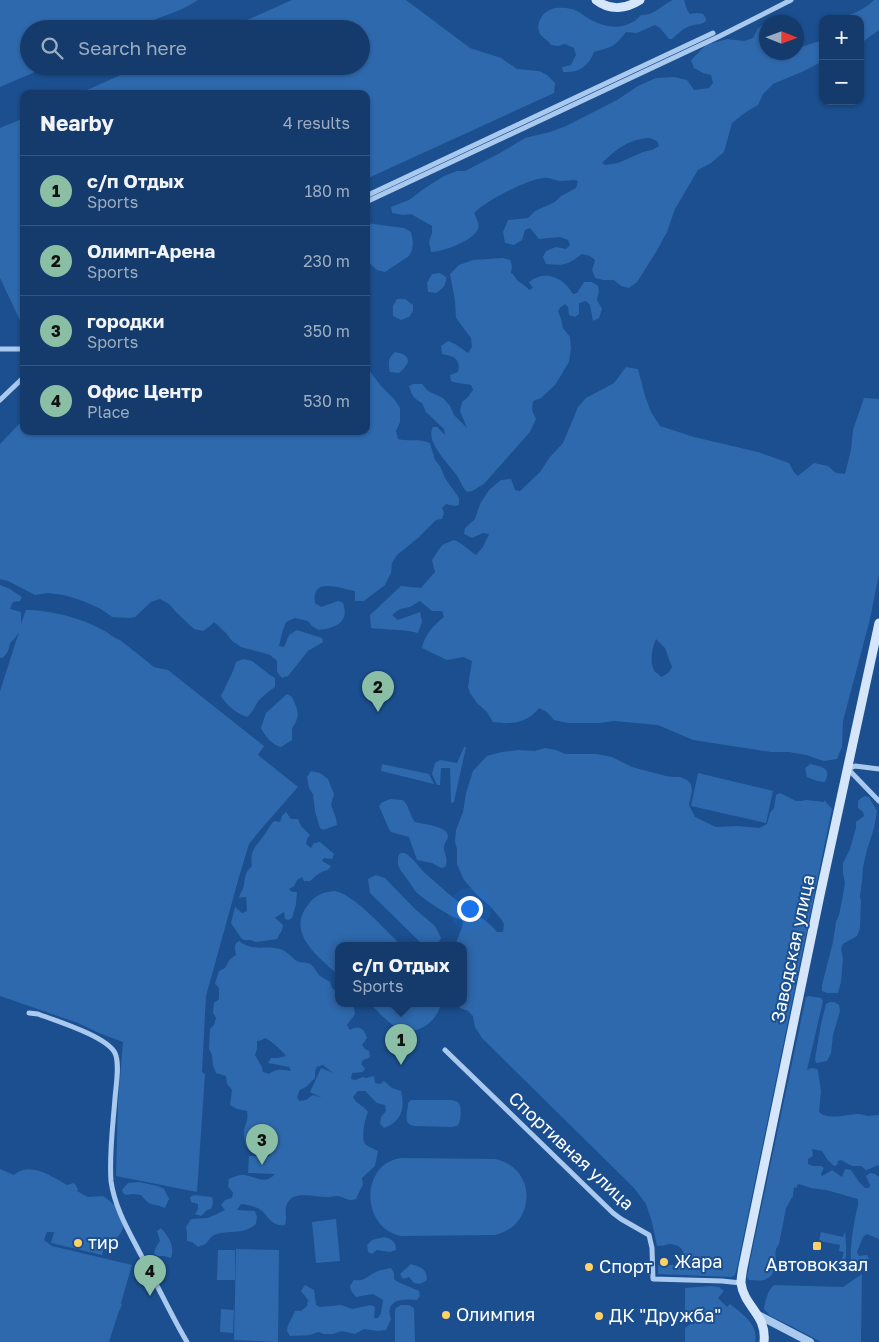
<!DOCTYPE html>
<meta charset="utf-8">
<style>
body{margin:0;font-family:"Golos Text",sans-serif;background:#1d4271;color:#f1f3f6}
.controls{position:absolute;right:15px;top:15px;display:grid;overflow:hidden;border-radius:10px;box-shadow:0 1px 4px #0004}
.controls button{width:45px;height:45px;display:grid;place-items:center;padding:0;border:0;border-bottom:1px solid #33557e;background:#143b6b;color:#f1f3f6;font:25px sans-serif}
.compass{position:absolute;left:759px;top:15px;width:45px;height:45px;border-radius:50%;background:#143b6b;box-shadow:0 1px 4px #0004;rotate:91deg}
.you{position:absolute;left:469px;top:908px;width:18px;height:18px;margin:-12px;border:4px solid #fff;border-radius:50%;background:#1a73e8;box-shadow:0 0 0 8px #1a73e833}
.badge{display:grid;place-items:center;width:32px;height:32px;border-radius:50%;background:#8abfa5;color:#111;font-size:16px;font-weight:700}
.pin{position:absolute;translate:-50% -41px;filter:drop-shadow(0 1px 2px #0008)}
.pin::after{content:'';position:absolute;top:26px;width:18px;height:15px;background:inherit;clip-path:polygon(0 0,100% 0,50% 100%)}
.popup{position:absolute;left:335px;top:942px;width:132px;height:65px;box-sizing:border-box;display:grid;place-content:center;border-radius:10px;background:#143b6b;filter:drop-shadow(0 1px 4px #0005);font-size:16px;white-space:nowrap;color:#9dadc1}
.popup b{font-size:19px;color:#f1f3f6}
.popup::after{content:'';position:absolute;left:50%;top:100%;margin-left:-10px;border:10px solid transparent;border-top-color:#143b6b}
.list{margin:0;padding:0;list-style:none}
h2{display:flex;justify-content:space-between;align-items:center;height:65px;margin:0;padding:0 20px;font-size:21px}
h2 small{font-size:16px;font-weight:400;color:#9dadc1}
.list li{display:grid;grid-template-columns:32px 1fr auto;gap:15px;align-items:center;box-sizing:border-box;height:70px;padding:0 20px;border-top:1px solid #33557e}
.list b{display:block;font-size:19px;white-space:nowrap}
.list p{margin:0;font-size:16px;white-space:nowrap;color:#9dadc1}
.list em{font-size:16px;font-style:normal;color:#9dadc1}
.icon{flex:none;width:28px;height:28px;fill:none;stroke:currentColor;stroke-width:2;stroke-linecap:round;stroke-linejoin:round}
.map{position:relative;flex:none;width:879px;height:1342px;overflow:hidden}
.search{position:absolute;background:#143b6b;box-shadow:0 1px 4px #0004;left:20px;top:20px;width:350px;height:55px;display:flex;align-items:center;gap:12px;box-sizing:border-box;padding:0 18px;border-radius:28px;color:#9dadc1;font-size:19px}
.panel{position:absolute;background:#143b6b;box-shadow:0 1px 4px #0004;left:20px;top:90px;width:350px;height:345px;border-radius:10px}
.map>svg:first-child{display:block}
.green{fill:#2e69ad;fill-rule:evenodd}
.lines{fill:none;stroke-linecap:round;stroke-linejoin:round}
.minor{stroke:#a9c9ee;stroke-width:5}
.tertiary{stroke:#a9c9ee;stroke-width:8}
.secondary{stroke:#d6e6fa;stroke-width:9}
.poi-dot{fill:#ffd166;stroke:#1b4f8f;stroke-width:2}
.labels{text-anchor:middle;stroke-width:4;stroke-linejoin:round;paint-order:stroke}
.street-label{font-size:18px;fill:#fff;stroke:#1b4f8f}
.poi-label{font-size:18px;fill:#fff;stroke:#1b4f8f;text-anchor:start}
</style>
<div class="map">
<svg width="879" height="1342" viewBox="0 0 879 1342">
<rect width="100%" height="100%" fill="#1b4f8f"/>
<path class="green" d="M0,0H198C178,14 155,17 134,29H29V66H49L0,87Z
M292,0H406L470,48L501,58L517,69L539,71L547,75L555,83L554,93L366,179V94H78L141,66H361V29H227Z
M673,0H684L687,10L690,14L697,13L703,14L706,18V21C701,25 698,24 693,25C684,27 679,33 672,39H669L660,28L655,25L637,33L626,32C621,38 617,44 610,47C605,49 600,50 594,52C588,67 579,73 563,72L562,67L571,65L576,55L574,48L565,44L558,46L551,45C548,40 543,38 540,34C535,24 542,12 552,9C557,7 566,8 571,9C578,10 582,15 588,18C604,29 628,31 641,15C654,16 662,5 673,0Z
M874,0H879V30L864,41L860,47V19H848L849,15C858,12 867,7 874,0Z
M764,24H766V52L772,53V54L779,58C785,56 791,52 796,52L797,49L798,48L823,40V61L804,71L773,84L763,94L758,105L746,112L732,123L724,152L711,163L698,170L675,209L667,232L656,252L637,282L629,288L621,286L614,280H603L595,278L592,270L595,260L590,256L582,254C567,265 565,266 546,264L543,257L546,251L556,247L566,249L570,245L568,240L560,237L539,239L530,228L525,230L522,240L514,245L505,243L503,232L508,220L528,218L535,211L555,202L561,196L576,188L578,181C572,179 569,181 563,181C556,182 551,177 544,178C528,179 485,201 474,213C476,218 480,223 478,229C473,241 442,252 431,252L429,242L432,233V226L411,214L403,215L392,213L391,207L409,200L425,188L444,176L457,171H465L500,153L525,138L550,132L566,126L617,100L638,86L656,78L674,77L687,80L694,90L709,88L713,83L711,75L703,73L694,68L691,60L706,45L727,39L744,41L753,38L758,28ZM650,138L657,141L659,146L652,150L643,152L618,163L605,165L602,163C617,149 628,139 650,138Z
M24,118V329L0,278V128Z
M366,223L404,228L411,232L413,243L412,250L409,256L385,272L377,270L366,260Z
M503,258L510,260L512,266L511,273C515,275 515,278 518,281C522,284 525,285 529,290L533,288L529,282C545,269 564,278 573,294L577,293L584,282H592L598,286L599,291L597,300L602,309L599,318L593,321L590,305L586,301L579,303V314L575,317L569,315L568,307L565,304L561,307L558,311L561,319L563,328L570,337L571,349L569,362L555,385L541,398L533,401L532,410L536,419L530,432L484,484L472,491L467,492C461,486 460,478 454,472C447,462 425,441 433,427H437L445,435L444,429L426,412L422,403C414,399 411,394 409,386L413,384H422L428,391L443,398L450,406L454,415L467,428L460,411L462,402L467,398L473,390L471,385C464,383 458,384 451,381L450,375L458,372C461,359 454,356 442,354L441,346L448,341L455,344L468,353L472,347L471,338L456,318L455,301L450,274L459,265L473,260Z
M440,273L446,277C447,285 442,289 436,293L428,292L427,283L432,274Z
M397,299H405L413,305V311L409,317L401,320L393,316V306Z
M395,352C412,355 411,363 399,373L390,372C388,363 388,358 395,352Z
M366,366L380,385L395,400L400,408V422L396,431L398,439C411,442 417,438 430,443L435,460L440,466L445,478L459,498V505L455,506L446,504L442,508L444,512L442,519L436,520L418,538L397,555L392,563L391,573L385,585L364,601H355V591C340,589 311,576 315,603L321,607L338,601L343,603C350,623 335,628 319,630L312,626L308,621L295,618L286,622L282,633L279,646L284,647L289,635L297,630L322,638L323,642L308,651L288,676L282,678L277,672V661L270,655L260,652L241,647L232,641L226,633L214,622L210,626L203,631L194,629L177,613L169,604L160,599L151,602L135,617L129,618L112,617L101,609L83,601L64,595L48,593L35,595L8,581L0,579V444L19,424L24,421V431H366Z
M626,367L638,369L645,396L651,412L660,426L694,437L758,452L789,463L794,472L798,476L814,463L828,466L836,473L845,474L851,450L853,430L864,398L879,399V574L870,619L843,721L842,747L837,759L824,761L806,755L789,752H771L693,740L658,725L614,721L599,723H568L554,720L547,712L539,708C527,723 512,725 493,722L487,712L477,703L470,693L468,687L472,661L463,657L447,660L422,648C425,634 433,626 444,617L442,611H432L420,601L410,607L400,609L392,615L398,620L420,612L422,622L418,633C403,629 387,630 371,628L370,615L401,586L421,588L435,572L432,560L442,545L454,540C464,544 468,550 476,555L483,547L489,534L483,533L472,538L464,534L465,528L475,519L480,504L489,490L501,480L511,479L515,490L520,491L540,472L550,457L563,443L578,407L586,398L614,383ZM656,639L665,648L672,667L669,672L662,677C661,677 656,672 655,672C649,663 652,648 656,639Z
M0,585L10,589L22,597L20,601L13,602L10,609L21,612V624L26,610C51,610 81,618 103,630C109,633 113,638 120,640L154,667L168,670L264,746L258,755L298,787L262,828L249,844L239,877L206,996L202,1072L205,1074L197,1192L116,1176L118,1101L123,1042L99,1033L78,1023L0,996V691L19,632L15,638L10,643C9,649 8,654 2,658H0Z
M243,659L252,661L270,675L275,678V687C269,691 264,695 259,700C255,706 253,712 247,717C237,714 226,705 221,696L233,671L236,662Z
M287,694L292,697C298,710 301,716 292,728V740L281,747C272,745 265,736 261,728L266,713Z
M464,747H466L454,802L451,803L450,768H441L440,785H437L432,774L435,763L440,760L457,763Z
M545,748L556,750L565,754H596L612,757L632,767L666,776L673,777H680L687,780L691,784L692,791L689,805L695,817L716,827L737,826L759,828L767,824L770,813L774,808L776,795L780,793L796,801H801L806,800L824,802V800L832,809L737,1268L735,1275L732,1277L658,1274V1265H682C684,1258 686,1251 678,1246C675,1245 673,1244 670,1244C665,1245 662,1246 657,1246L652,1222L646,1204L634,1188L482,1038L475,1027L473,1016L468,1011L460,1008L459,1004H464V946H455L463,924L462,920C451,918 425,900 416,892C412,887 409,881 405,876C401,871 397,867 398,860C398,857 398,855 401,853C408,850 421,870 426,874C440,886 453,898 467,909C477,916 489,921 497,932H503L504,924L501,919L489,905L477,895L464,880L457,864V849L455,842L456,830L463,812L466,793L473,771L487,756L502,752L518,750L535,751Z
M382,764L429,774L434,784L381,771Z
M810,764C822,767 832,767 825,782L817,781L807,777L805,768Z
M311,771L320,773L328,779L334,794L331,805L336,818L337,825L323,830L320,828L315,811L313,794L309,788L307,777Z
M698,773L773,791L766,823L691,806Z
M865,796L869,797L877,811L874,828L867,850L863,867L862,882L860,896L861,901L860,928L857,936L843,944L841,949L843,959L841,982L838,993H827L822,991V985L833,942L836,922L839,915L843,895L845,883L843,873V863L850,849L856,828V822L864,816L863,812L858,808V801L861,798Z
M390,799L403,800C410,807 409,815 415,822C422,824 448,826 448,836C448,840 444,843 444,847C444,855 449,859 445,867L441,868L432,863L417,860L409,837L391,832L389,829L379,806L381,803Z
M286,812L291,819H298L301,826L310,835L307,839L306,844L311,848L314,843L320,842L334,854L332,859L324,858L322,861L331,866L328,870C319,872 316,876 310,881H304L302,877L297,880L294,886L289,889L292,892H297L296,904L292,918L289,920L285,919L284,912L275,918L283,925L282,930L277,939L256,942L250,940H244L241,938L231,923L235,907L242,913L247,911L246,897L239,898C240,894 243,889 244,885C245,877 245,872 252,866C249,849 257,846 265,834C268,829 270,825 274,821L280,822L282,816Z
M376,875L385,878L415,909L435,926L441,938L437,946H424L370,893L368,879Z
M335,891C354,894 387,932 402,946H338V975C320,958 285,933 308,905C315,895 323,892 335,891Z
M239,941C253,952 265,945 280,949C288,951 292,959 299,962C303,963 307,962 310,964C315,967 316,972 320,976C323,978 327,980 330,982L332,988L338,992V1004H350L354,1008L355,1014L347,1025L350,1030C359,1025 364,1028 367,1038L362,1045L365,1049L369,1051L370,1056L369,1058L363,1060L361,1064L365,1068L363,1072L352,1073L351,1079L355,1080L363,1077L366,1078L374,1076L375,1083L380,1084L384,1081L392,1088L401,1091C405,1108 402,1122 384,1128L380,1124L381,1117L386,1111L385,1105L377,1103L365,1091H358L353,1097C356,1104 363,1105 368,1112C365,1119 360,1139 366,1145C369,1147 374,1149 378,1151L375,1166L362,1178L363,1184L356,1199C348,1202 345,1197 337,1196C335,1196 332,1197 329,1197C318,1198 295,1190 288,1202C283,1210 288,1215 285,1225C272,1227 269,1217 261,1210C258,1207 245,1204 241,1204L237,1210L255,1211L257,1217L256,1224C241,1236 229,1229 214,1235C209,1238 209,1241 205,1244C204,1245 199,1246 198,1247L192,1242L187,1241V1232L186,1227L191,1219L208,1218L225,1210L221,1205L225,1200L232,1198L233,1193L228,1186L229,1179C234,1177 240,1174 245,1175C256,1177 265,1185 275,1174L248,1173L249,1156H272C262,1154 248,1156 245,1143C244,1138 243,1132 245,1127C247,1120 248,1119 247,1111L237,1109L230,1105L232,1090L227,1084L226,1076L216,1073L213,1066L212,1055L209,1049L210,1029L214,1025L216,1018L213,1013L214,1003L219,999V988L215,983L219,971L225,968L230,959L236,955C235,949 233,945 239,941ZM265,1038C271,1041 281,1049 286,1056L278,1058H271L268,1063L289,1067L291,1071C282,1070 277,1068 269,1074L263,1072L262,1067L255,1055L257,1049V1041L262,1040ZM323,1065L333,1073L321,1068L310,1092L322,1098L313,1095L306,1100L299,1101L297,1097L300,1090L306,1087L315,1078V1071L317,1067Z
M809,996L821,998L823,1001L807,1070L811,1068L817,1069L818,1071L821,1091L819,1112C828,1121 847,1114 859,1114C861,1114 865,1115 867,1116C871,1116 875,1115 879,1115V1165C874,1166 871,1169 866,1170L861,1166H852L841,1160L838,1161L837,1165L834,1166L827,1159L822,1151L812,1149L813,1156L808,1159V1164L813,1166H821L824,1168L821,1174L822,1176L832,1170L842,1177L845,1169L851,1170L859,1182L865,1188H869L870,1185L866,1176L870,1173L875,1174L879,1177V1239L867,1234L863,1237L857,1252L859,1256L867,1255L869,1259C865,1264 862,1267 856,1270L852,1269C848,1254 854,1221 858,1205V1199L826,1190L811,1188L799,1184L797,1185V1188L794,1187L793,1196L786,1208L779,1244C775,1249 775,1253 776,1259C776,1261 775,1265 775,1267C771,1282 762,1281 749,1280L747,1277L750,1261L806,997Z
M830,1002H834L839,1005L840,1011L833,1035L831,1053L827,1061L816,1063L815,1059L821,1024L826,1004Z
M370,1004H441C436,1023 416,1038 396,1027C386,1021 378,1011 370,1004Z
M411,1100H452C455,1101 458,1101 459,1104C462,1108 461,1123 457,1126C456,1126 454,1126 453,1127L414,1126C403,1124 407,1114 408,1105V1103Z
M402,1158L495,1159C538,1168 536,1226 495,1235L401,1236C360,1228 360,1162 402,1158Z
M0,1169L14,1175C30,1161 51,1176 67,1185L74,1183L78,1189L77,1191L88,1197L103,1196C121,1208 135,1229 109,1243L81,1237L105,1243L102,1255L51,1243L54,1232H47L44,1240L52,1246L132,1265L121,1303L122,1305L119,1311L109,1342H0Z
M139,1182L158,1186L164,1189L169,1199L165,1208C152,1202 151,1208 141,1195L133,1194L126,1195L123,1193L122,1190L128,1183Z
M194,1195L212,1197L213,1203L211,1209L207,1210L201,1216L195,1214L198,1209V1204L191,1202L190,1197Z
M336,1219L340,1261L316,1263L312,1222Z
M161,1228C169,1238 175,1245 171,1258L164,1256H157L154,1253L156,1247L160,1241L157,1231Z
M845,1231C846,1244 848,1258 842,1271H840L822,1264L821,1259L841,1263L844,1252L839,1251L840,1245L819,1241L821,1232L843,1237Z
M384,1237C392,1239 396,1242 396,1250L390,1252L377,1250L372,1254L368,1252L367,1245L372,1240Z
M236,1249L279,1250L278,1342L234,1340Z
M218,1250H235V1280H217Z
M411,1264C422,1268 426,1268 427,1280L420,1284L414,1283L409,1277L403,1279L400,1274Z
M391,1268L394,1273V1279L398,1282L419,1291L420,1296L417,1300C402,1298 384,1300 391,1319L386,1330L378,1331L364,1329L355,1334L342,1331L333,1334H324L318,1332C309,1337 300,1335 290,1336L287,1331C287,1324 292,1319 295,1311H301L307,1306L308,1300L301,1291L305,1285L314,1290L316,1305L320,1307L341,1305L352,1309L371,1305L375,1307L374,1318H378L381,1313L383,1300L373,1294L356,1297L351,1291L350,1286L354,1280C365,1281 365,1278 374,1273C379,1270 386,1269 391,1268Z
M862,1274L861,1342H821L791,1326L774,1318L769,1315L764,1309C765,1302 768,1289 774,1285L843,1287Z
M711,1286L719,1287L724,1291L718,1298L727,1307L730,1304C742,1314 759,1324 755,1342H685V1328L700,1317L685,1312V1288Z
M401,1305H409L414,1308L415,1342H395V1311L396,1308Z
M221,1309L234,1310L233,1333L220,1332Z"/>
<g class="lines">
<path class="minor" d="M366,196L713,33
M366,202L720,36L791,0
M0,349H24
M0,400L24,377
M879,769L855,766L848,769L879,801
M29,1013L38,1014C56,1021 106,1036 115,1053C120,1064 116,1085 115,1098C113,1125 109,1154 111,1181C115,1211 133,1238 146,1265C160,1290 172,1317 187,1342
M445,1050L613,1213L621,1219L649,1235L652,1248L653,1279L722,1281L741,1283"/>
<path class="tertiary" d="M758,1315L810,1342"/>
<path class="secondary" d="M596,0C610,11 626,9 640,0
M764,1342C767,1314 744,1307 741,1283C741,1278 742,1273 743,1267L820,895L879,623"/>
</g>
<g class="poi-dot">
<circle cx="78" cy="1243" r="5"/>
<rect x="812" y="1241" width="10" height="10" rx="2.5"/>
<circle cx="664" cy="1262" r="5"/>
<circle cx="589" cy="1267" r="5"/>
<circle cx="446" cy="1315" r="5"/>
<circle cx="599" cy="1316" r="5"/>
</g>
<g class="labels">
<g class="street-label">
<text transform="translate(793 949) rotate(-78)" y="6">Заводская улица</text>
<text transform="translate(571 1151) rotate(43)" y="6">Спортивная улица</text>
</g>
<g class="poi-label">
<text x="88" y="1249">тир</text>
<text x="674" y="1268">Жара</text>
<text x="817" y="1271" text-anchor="middle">Автовокзал</text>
<text x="599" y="1273">Спорт</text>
<text x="456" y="1321">Олимпия</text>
<text x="609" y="1322">ДК "Дружба"</text>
</g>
</g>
</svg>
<div class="controls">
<button>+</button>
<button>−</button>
</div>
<svg class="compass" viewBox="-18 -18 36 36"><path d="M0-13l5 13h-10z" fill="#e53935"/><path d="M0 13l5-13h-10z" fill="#9dadc1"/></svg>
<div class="you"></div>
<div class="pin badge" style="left:401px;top:1065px">1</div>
<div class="popup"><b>с/п Отдых</b>Sports</div>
<div class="pin badge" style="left:378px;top:712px">2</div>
<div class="pin badge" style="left:262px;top:1165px">3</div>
<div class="pin badge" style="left:150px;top:1296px">4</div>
<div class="search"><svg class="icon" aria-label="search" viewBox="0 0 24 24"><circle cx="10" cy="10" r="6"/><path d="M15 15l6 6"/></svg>Search here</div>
<section class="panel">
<h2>Nearby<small>4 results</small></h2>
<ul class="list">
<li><span class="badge">1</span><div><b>с/п Отдых</b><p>Sports</p></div><em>180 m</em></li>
<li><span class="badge">2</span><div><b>Олимп-Арена</b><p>Sports</p></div><em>230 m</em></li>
<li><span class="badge">3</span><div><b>городки</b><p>Sports</p></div><em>350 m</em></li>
<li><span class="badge">4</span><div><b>Офис Центр</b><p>Place</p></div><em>530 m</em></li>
</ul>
</section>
</div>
